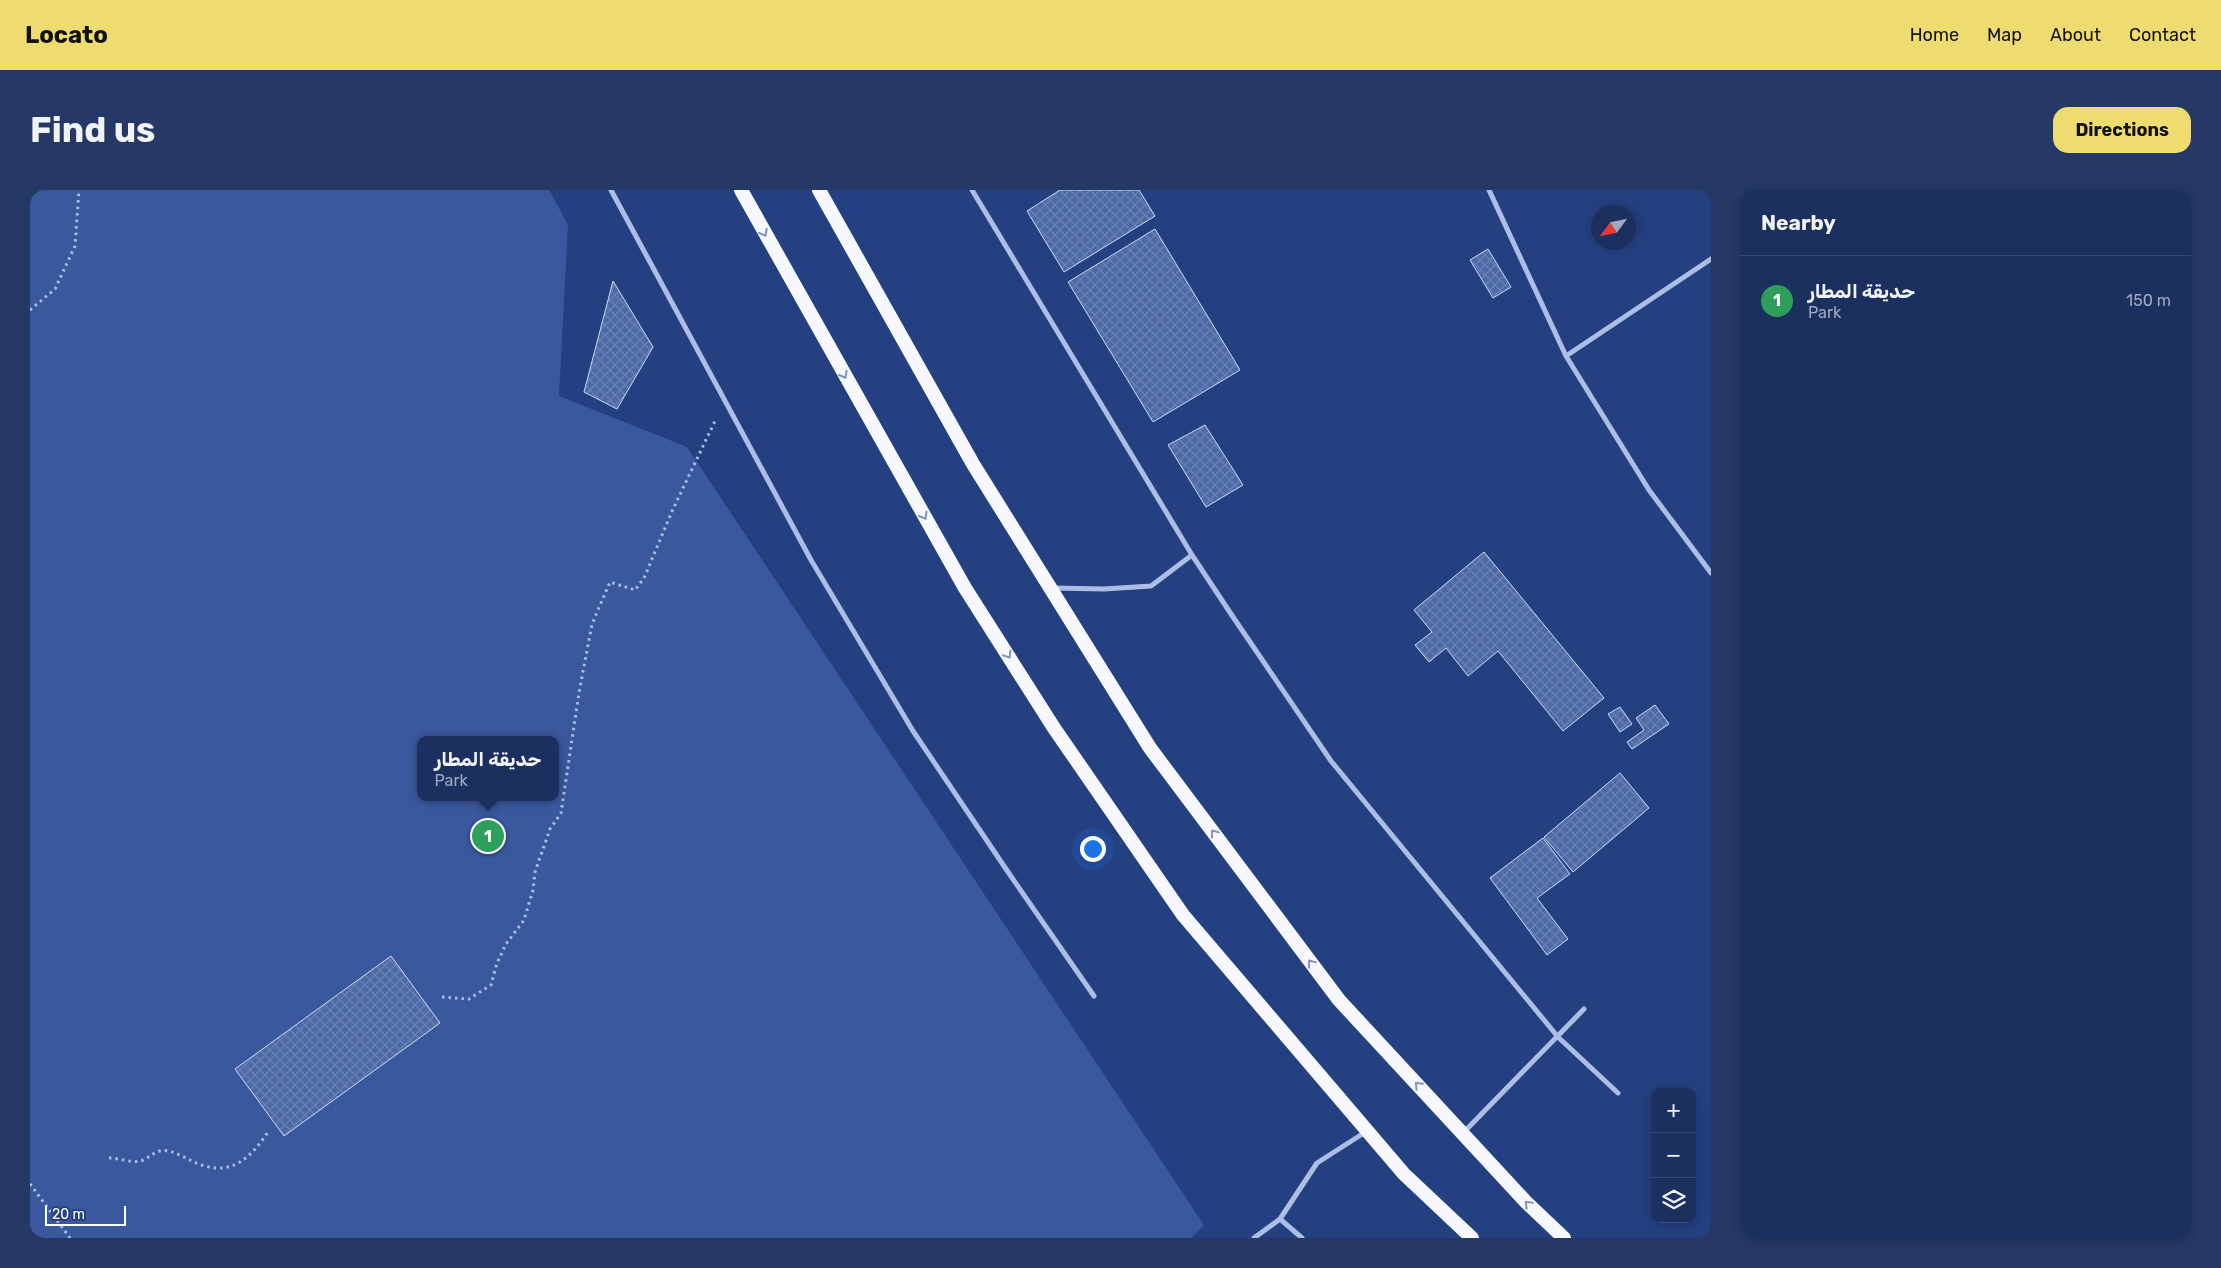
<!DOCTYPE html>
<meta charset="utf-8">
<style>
body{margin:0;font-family:Rubik,"Noto Sans Arabic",sans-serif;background:#253866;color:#f1f3f6}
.controls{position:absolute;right:15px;bottom:15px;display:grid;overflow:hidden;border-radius:10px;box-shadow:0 2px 12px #0003}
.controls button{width:45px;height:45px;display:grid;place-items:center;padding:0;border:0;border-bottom:1px solid #3a4b75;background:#1c3060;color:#f1f3f6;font:25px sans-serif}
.compass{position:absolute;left:1561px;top:15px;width:45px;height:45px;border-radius:50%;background:#1c3060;box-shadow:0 2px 12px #0003;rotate:237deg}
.scale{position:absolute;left:15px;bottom:12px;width:81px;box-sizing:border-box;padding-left:5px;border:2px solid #fff;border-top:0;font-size:14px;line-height:18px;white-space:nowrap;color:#fff;-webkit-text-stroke:4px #254080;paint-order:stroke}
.you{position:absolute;left:1062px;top:658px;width:18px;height:18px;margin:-12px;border:4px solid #fff;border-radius:50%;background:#1a73e8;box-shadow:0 0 0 8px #1a73e833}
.badge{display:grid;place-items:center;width:32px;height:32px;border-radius:50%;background:#efdc71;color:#fff;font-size:16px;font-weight:700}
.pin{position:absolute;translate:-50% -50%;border:2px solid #fff;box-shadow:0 1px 5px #0006}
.popup{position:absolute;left:387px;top:546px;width:142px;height:65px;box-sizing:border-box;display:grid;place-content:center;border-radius:10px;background:#1c3060;filter:drop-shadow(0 1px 4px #0005);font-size:16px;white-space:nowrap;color:#a0a9bd}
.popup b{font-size:19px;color:#f1f3f6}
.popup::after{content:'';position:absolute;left:50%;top:100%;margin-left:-10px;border:10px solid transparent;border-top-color:#1c3060}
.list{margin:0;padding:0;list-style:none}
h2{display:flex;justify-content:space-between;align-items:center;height:65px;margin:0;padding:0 20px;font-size:21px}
h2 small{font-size:16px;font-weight:400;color:#a0a9bd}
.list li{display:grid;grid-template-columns:32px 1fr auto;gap:15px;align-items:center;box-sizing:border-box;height:90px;padding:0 20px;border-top:1px solid #3a4b75}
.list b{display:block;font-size:19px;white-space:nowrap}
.list p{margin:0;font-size:16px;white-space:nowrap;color:#a0a9bd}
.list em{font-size:16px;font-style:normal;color:#a0a9bd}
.icon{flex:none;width:28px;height:28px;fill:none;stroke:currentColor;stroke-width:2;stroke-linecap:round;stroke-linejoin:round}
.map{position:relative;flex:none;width:1681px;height:1048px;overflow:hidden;border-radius:15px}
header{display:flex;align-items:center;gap:30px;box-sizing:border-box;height:70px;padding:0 25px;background:#efdc71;color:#111}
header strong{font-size:24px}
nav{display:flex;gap:28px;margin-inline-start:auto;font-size:18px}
.intro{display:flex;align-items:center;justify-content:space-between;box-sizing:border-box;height:120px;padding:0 30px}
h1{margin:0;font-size:35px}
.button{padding:12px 22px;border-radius:15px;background:#efdc71;color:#111;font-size:18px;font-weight:700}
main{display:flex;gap:30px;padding:0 30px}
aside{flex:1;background:#1c3060;border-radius:15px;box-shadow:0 2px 12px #0003}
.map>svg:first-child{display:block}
.green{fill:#3a589d;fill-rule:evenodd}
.building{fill:url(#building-cross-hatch);stroke:#cfdbf5}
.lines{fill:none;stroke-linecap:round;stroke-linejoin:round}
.path{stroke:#acbee6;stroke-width:3;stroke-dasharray:2.5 4;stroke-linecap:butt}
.minor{stroke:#acbee6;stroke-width:5}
.trunk{stroke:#f6f8fe;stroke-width:14}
.oneway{stroke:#8393b9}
</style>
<header>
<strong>Locato</strong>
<nav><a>Home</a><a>Map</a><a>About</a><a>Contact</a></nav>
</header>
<div class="intro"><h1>Find us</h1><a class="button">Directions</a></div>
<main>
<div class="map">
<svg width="1681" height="1048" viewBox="0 0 1681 1048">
<defs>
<pattern id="building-cross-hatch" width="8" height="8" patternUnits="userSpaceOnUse" patternTransform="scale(1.25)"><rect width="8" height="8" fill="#4e69a8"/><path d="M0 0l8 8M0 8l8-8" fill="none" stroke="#6980b5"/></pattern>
</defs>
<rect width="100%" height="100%" fill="#254080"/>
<path class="green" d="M0,0H519L538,35L529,206L657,257L1174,1035L1161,1048H0ZM390,550H526V607H390Z"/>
<path class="building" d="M1030,0H1109L1125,26L1034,82L997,21Z
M1125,39L1210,180L1123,232L1038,92Z
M1458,59L1481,97L1463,108L1440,70Z
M583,91L623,157L587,219L554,202Z
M1175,235L1213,295L1176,317L1138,255Z
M1454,362L1574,508L1533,541L1468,461L1438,486L1416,458L1399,472L1385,455L1402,442L1384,420Z
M1625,515L1639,534L1602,559L1597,552L1614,540L1606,528Z
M1590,517L1602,534L1590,542L1578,524Z
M1590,583L1619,618L1543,682L1514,647Z
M1513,648L1540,684L1507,708L1538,749L1517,765L1460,688Z
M361,766L410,833L254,946L205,879Z"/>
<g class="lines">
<path class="path" d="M0,120L25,99L45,56L49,0
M412,807L439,809L461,795L467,773L476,754L494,730L503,700L505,682L520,639L531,623L549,503L562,434L580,392L605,400L614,388L643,319L686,229
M79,968C88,968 101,973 110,971C120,969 125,958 139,961C151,964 163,973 175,976C205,985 223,964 238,942
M0,994L40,1048"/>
<path class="minor" d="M581,0L781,370L883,541L978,682L1064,806
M942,0L1162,365
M1459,0L1536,166L1619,300L1681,383
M1536,166L1681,69
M1023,398L1074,399L1121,396L1162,365L1201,424L1301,571L1528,847L1588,903
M1433,943L1554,819
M1224,1048L1250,1029
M1272,1048L1250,1029L1287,973L1337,941"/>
<path class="trunk" d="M711,0L935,398L1024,538L1153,725L1374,984L1442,1048
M789,0L943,274L1120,558L1309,810L1496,1012L1534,1048"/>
</g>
<defs><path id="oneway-chevron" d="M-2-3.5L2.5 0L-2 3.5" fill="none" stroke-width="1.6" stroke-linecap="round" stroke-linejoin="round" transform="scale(1.25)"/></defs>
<g class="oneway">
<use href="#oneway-chevron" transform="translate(734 43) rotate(62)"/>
<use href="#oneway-chevron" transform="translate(814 185) rotate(60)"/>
<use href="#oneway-chevron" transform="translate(894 326) rotate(60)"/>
<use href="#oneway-chevron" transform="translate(978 465) rotate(58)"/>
<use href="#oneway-chevron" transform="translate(1184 643) rotate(-127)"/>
<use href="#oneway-chevron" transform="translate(1281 773) rotate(-127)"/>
<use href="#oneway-chevron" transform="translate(1388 895) rotate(-133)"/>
<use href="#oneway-chevron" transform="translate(1498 1014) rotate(-135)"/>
</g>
</svg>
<div class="controls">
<button>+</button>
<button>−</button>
<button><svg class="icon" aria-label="layers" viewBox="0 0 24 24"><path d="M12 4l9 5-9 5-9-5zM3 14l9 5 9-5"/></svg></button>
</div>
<svg class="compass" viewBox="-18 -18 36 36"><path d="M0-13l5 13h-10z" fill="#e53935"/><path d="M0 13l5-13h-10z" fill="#a0a9bd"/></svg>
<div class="scale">20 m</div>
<div class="you"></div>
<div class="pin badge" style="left:458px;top:646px;background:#2e9e5b">1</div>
<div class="popup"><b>حديقة المطار</b>Park</div>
</div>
<aside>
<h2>Nearby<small></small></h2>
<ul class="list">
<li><span class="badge" style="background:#2e9e5b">1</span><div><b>حديقة المطار</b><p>Park</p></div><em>150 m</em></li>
</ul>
</aside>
</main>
